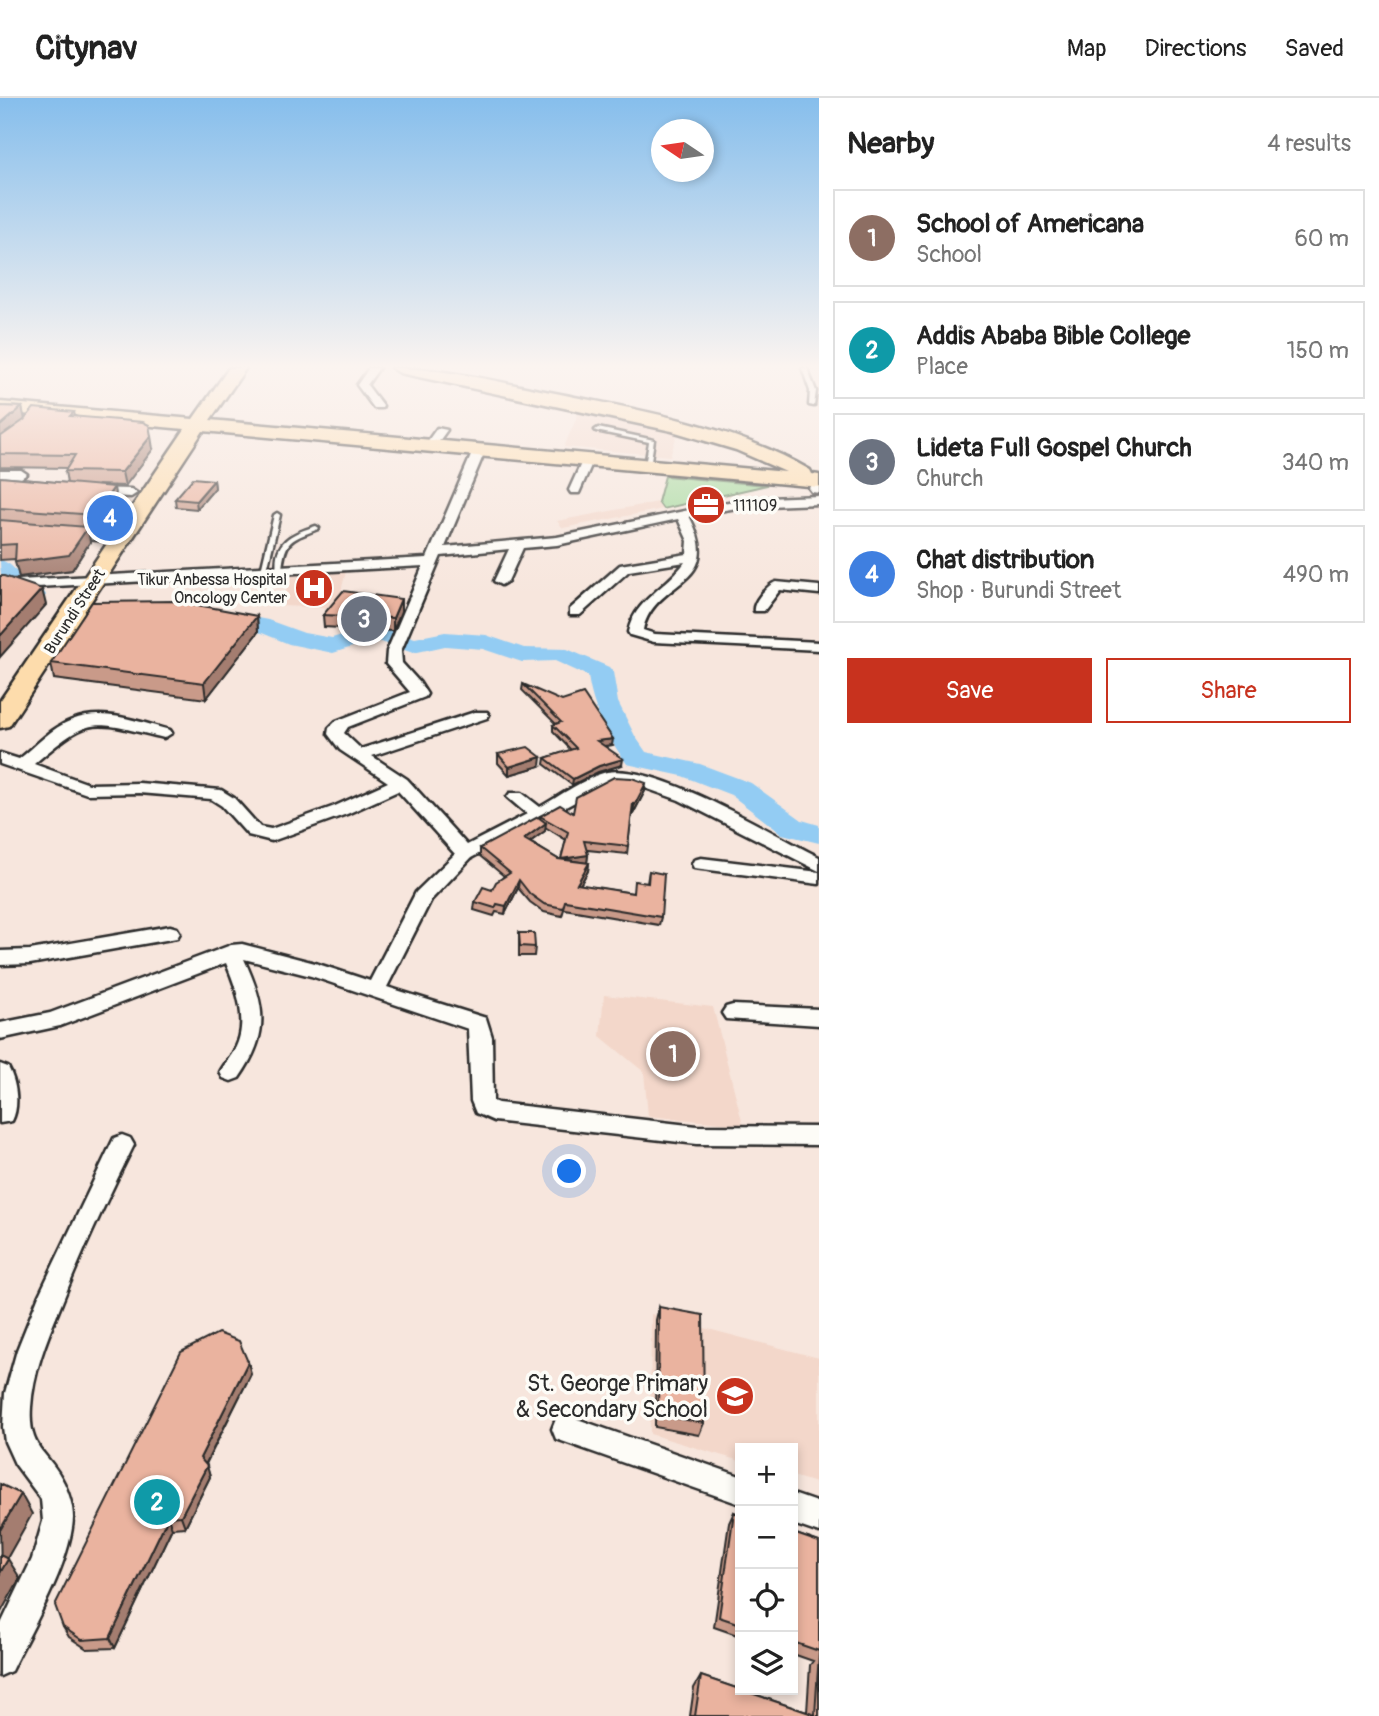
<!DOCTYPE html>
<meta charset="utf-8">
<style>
body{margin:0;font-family:Pangolin,sans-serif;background:#f6f6f6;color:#222}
.controls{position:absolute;right:21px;bottom:21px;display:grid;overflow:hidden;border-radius:0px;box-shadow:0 4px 10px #0003}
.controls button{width:63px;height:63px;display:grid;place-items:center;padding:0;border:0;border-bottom:2px solid #e0e0e0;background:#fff;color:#222;font:35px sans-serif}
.compass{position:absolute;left:651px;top:21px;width:63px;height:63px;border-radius:50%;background:#fff;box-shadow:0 4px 10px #0003;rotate:283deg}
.you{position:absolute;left:570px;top:1074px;width:24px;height:24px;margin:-18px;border:5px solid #fff;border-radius:50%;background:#1a73e8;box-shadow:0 0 0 10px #1a73e833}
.badge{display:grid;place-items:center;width:46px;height:46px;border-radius:50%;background:#c8321e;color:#fff;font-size:23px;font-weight:700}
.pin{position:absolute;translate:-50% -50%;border:4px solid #fff;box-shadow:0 2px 7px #0006}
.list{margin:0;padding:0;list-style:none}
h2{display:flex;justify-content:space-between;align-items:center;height:91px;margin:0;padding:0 28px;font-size:30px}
h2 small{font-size:23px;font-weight:400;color:#767676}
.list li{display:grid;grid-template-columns:46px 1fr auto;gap:21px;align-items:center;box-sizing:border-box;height:98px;margin:0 14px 14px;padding:0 14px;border:2px solid #e0e0e0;border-radius:0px}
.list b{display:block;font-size:26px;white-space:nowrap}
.list p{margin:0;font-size:23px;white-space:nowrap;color:#767676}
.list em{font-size:23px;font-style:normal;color:#767676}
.actions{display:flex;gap:14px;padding:21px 28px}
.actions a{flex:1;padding:16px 0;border:2px solid #c8321e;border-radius:0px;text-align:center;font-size:24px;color:#c8321e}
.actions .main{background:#c8321e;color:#fff}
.icon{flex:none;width:38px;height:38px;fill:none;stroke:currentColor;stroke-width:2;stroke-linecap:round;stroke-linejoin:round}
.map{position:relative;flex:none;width:819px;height:1618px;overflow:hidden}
header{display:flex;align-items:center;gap:42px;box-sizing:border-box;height:98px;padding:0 35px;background:#fff;border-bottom:2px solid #e0e0e0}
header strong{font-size:33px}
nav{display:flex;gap:38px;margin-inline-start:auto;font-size:24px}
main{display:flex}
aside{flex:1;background:#fff}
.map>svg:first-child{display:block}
.built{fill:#f3d7ca}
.green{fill:#a3d99c;stroke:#678264;stroke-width:2}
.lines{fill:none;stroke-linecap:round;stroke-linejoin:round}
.river{fill:#93ccf3;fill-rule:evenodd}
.lane-casing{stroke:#2b2b2b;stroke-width:5}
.street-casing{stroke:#2b2b2b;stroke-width:5}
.secondary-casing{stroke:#2b2b2b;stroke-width:5}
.primary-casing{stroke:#2b2b2b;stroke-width:5}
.lane{fill:#fdfcf7;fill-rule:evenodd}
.street{fill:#fdfcf7;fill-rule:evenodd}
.secondary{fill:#fdfcf7;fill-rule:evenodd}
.primary{fill:#fddcac;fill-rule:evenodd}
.wall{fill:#c99a89;stroke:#2b2b2b;stroke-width:2;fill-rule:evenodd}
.shaded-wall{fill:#a47d6f;stroke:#2b2b2b;stroke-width:2}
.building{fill:#eab39f;stroke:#2b2b2b;stroke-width:2}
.labels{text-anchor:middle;stroke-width:7;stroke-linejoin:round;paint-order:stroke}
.far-poi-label{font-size:16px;fill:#2b2b2b;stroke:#fdfcf7;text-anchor:start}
.far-street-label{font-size:16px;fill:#2b2b2b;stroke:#fdfcf7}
.near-poi-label{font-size:23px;fill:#2b2b2b;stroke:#fdfcf7;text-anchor:end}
</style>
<header>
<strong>Citynav</strong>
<nav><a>Map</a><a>Directions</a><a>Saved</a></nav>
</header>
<main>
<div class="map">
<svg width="819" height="1618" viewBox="0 0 819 1618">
<rect width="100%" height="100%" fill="#f7e6dd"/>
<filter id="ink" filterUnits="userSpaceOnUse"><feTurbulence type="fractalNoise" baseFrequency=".0143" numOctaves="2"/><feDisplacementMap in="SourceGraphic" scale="14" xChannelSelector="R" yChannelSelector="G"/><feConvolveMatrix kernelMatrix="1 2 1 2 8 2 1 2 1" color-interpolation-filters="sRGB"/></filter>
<g filter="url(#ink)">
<path class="built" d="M581,309L678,334L670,358L564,349Z
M658,404L663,411L563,430L557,423Z
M346,473L338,506L332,510L281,508L292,475Z
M604,897L713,909L743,1027L648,1018L644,974L600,938Z
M651,1216L819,1260V1386L793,1378V1350H740V1363L650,1336Z"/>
<path class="green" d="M665,378L767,387L663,411L658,404Z"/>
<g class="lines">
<path class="river" d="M0,462C19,467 19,486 43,492L46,497L43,502C12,510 0,490 0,462Z
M217,512L268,522L304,535L332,540L375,527L415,540L445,534L486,537L524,550L567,551L609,569L613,574L618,604L635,638L646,654L700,666L751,685L802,722L819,727V745L782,736L731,697L682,678L627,666C607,638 593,612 588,578L555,563L522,564L483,551L445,548L413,555L375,542L333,555L289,546L262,535L209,524L205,519L209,514Z"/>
<defs>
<path id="lane" d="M802,270H807L816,293L814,308L809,307L810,293Z
M598,330L654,342L650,369L645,368L649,344L596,333L595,332Z
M277,415L280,417L267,472L264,474L261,472L274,417Z
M316,428L319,430L318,431C291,442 285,441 282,472L277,473C273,443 291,436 316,428Z"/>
<path id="street" d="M369,270H379L367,287L383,308L382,310H374L357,287Z
M437,330L447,332L434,350H426L424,348Z
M479,350L485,353L445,449L557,439L743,401L819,398V406L743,409L689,418C727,489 654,480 643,532L655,536L819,544V552L654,544L630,537L628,534C635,501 667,490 685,464L629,473L580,517H570V511L620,467L687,456L688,443L678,421L557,447L523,450L508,483L501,487L494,483L509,451L441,458L401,553L402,565L420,585L427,596L425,599L348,629L344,635L361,651L475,614H487L489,617L487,620L372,658L407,681L467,747L527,716L507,699L510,695H522L540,709C558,699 588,678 607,674C657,665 772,736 819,759V773L679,702L631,685L612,684L471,760L431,802L387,889L486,920L492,939L493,1003L498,1005L697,1028L819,1029V1047L697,1046L494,1023L476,1015L471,1003L468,931L311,878L244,861C266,908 270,936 239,980L231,983L223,980L220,974C224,966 231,959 235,951C249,924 237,891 226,865L60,928L0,941V925L50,915L231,847L242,846L315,865L370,883L416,794L455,756L398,693L347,716L272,743L248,737L222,708L211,701L139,695L87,696L0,666V655L19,661C36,648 52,629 72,622C103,609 139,624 170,632L172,635L164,640C90,623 93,616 34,666L89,686L139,685L221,692L234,700L260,729L271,731L335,708L388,684L340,652L328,636L329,630L336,623L410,594L386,566L387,553L423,468L0,491V483L427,460L473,353Z
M583,361L593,363L579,395H571L569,392Z
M0,372H21L27,376L21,380H0Z
M89,390L131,391L137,395L131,399L85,397L83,394Z
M64,432L123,436L130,440L123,444L59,439L58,436Z
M776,484L819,488V496L780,492L764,513H754C752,505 767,487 776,484Z
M701,760L819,774V786L694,770L692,766L694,762Z
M170,828L177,830L180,835L177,840L30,866L0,867V853L30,852Z
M733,907L819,911V927L726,921L722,915L726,909Z
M0,966L8,969C16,983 20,1008 12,1023L0,1025Z
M122,1037L130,1040L134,1047C107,1101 81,1156 59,1212C46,1243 33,1276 31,1309C28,1353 48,1352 64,1385C69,1396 73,1408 73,1420C71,1465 31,1532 11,1573L0,1578V1528L32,1461L43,1423L41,1401L15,1366L5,1344L3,1329L5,1295L17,1252L39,1197L114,1040Z
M566,1317L740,1378V1406L556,1341L552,1331L556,1321Z
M793,1396L819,1405V1435L793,1426Z"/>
<path id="secondary" d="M819,385V395L812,394L809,390L812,386Z"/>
<path id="primary" d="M229,270H246L210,322L786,374L736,352L672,333L400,275L392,270C443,270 494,283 545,293C633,311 731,326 810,372L812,376L819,377V389L203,333L13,622L9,628L0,630V603L185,331L0,314V304L193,321Z"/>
</defs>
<use href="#lane" class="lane-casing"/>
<use href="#street" class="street-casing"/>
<use href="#secondary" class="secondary-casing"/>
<use href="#primary" class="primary-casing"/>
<use href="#lane" class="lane"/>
<use href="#street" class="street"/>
<use href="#secondary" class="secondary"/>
<use href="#primary" class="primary"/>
</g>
<path class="wall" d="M0,308L22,309L24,321L74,314L75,318L153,351L125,388L99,387L116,403L97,431H88L90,444L72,472L19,479L15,461L0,462V379L67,385L65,373L67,370L0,369Z
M214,382L215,390L197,411L176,409L175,401Z
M401,501V513L393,533L324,529L323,517Z
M257,518L258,534L206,601L54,581L51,565Z
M523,586L612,647L604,648L622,667L598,674L572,687L544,666L545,660L571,652L553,633V627L556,626L522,592Z
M498,656L540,668L509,677L498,665Z
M645,693L633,716L632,714L627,756L587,752L588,757L587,765H589L588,773L580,787L632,795L647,785L649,773L661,819L659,827L564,811L562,818L544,814L530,804L518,790L505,816L496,814L494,818L474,812L475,804L492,792L504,778L480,758V750L540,721V718L573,715ZM545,729L566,742L561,762L558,761L530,744L545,733Z
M519,835L535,849L534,858H519Z
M659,1209L704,1325L699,1337L655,1329L656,1222Z
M248,1264L251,1276L206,1366L210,1379L185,1429L172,1430L115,1550L87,1551L69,1539L63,1529Z
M734,1414L740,1417V1538L714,1529L729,1425Z
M793,1435L819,1444V1618H690L694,1590L701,1578L807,1614L810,1567L813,1563L793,1556Z"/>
<path class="shaded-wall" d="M22,309L25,322L0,344V328Z
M151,338L153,351L125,388L122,374Z
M214,382L215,390L197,411L196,403Z
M114,389L116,403L97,431L95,417Z
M88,429L90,444L72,472L19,479L15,464Z
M42,491L46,507L0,559V538Z
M401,501V513L393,533V520Z
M257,518L258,534L206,601L204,585Z
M613,641L612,647L596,649L597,643Z
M541,659L540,668L509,677V669Z
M623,661L622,667L598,674L572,687L573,681L599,668Z
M646,685L645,693L633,716L634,708Z
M546,725L545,733L523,749L524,741Z
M588,757L587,765L561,761Z
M589,765L588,773L576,794L577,786Z
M519,782L518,790L505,816L506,808Z
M248,1264L251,1276L203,1371L200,1360Z
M207,1368L210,1379L185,1429L181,1418Z
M21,1396L32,1416L1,1471L0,1432Z
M168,1419L172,1430L115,1550L110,1540Z
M8,1461L20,1480L0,1516V1475Z"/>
<path class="building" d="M0,308L22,309L0,328Z
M34,310L74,314L70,318L143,324L149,327L151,338L122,374L65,373L75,357L0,356V339L24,322Z
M0,379L114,389L95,417L0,410Z
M193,380L214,382L196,403L175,401Z
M0,422L88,429L69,457L15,464L16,446L0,447Z
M0,478H4L42,491L0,538Z
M343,493L401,501L393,520L323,517Z
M176,503L257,518L204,585L51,565L92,504Z
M523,586L562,603L583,596L613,641L597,643L623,661L599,668L573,681L545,660L576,650L553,627L561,624Z
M528,649L541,659L509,669L498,656Z
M614,679L632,680L646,685L634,708L633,705L628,748L584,743L588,757L561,761L568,734L540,718L560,707L573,715L576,699Z
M538,719L546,725L524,741L558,761L589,765L577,786L633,795L634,783L648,785L649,773L664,776L661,819L565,803L563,810L544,806L530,796L519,782L506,808L497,806L495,810L475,804L483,789L492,792L496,784L510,775L480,750Z
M519,835H534L535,849L520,848Z
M659,1209L703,1217L704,1325L658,1317Z
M218,1235L239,1243L248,1264L200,1360L207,1368L181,1418L168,1419L110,1540L82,1542L63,1529L55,1507L181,1254Z
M0,1386L21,1396L0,1432Z
M734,1414L740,1417V1526L719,1519Z
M793,1435L819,1444V1553L793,1544Z
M0,1457L8,1461L0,1475Z
M819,1555V1618H695L701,1578L815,1617Z"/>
</g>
<linearGradient id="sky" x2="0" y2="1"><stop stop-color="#86beec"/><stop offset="0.54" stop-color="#fbf4f0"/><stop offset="1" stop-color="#fbf4f0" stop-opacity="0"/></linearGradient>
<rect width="819" height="497" fill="url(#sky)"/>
<defs>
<symbol id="office-disc" viewBox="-11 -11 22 22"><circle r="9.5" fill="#c8321e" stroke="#fdfcf7"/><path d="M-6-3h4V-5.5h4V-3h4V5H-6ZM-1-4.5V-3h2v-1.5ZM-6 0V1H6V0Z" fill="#fff"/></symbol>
<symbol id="hospital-disc" viewBox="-11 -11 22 22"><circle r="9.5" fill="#c8321e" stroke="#fdfcf7"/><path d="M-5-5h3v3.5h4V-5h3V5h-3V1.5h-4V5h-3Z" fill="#fff"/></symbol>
<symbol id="school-disc" viewBox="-11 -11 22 22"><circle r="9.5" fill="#c8321e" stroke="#fdfcf7"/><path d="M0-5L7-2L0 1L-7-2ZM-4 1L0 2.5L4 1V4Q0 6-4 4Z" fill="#fff"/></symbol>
</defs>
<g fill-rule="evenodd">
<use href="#office-disc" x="684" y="385" width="44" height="44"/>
<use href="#hospital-disc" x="292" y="468" width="44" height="44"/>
<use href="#school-disc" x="713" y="1276" width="44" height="44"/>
</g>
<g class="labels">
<g class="far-poi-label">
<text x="733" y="413">111109</text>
<text x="287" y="487" text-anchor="end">Tikur Anbessa Hospital<tspan x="287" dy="18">Oncology Center</tspan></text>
</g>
<g class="far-street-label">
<text transform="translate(74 513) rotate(-57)" y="6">Burundi Street</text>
</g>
<g class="near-poi-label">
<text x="708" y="1293">St. George Primary<tspan x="708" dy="26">&amp; Secondary School</tspan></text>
</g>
</g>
</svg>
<div class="controls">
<button>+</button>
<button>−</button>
<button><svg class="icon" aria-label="locate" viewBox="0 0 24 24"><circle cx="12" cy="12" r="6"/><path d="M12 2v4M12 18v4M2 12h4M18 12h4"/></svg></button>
<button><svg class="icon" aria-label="layers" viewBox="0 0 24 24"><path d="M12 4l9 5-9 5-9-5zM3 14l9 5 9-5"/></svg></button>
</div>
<svg class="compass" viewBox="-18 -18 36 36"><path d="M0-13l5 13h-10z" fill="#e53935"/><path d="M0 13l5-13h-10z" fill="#767676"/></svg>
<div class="you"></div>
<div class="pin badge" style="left:673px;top:956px;background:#8d6e63">1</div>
<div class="pin badge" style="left:157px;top:1404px;background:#0f9aa8">2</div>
<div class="pin badge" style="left:364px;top:521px;background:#6b7280">3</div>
<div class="pin badge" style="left:110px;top:420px;background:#3f7fe0">4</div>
</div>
<aside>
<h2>Nearby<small>4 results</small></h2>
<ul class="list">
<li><span class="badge" style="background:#8d6e63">1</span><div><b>School of Americana</b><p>School</p></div><em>60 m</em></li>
<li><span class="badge" style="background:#0f9aa8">2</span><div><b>Addis Ababa Bible College</b><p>Place</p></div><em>150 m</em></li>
<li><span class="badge" style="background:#6b7280">3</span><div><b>Lideta Full Gospel Church</b><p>Church</p></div><em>340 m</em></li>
<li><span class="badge" style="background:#3f7fe0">4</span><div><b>Chat distribution</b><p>Shop · Burundi Street</p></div><em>490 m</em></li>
</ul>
<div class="actions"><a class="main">Save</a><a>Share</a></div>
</aside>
</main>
